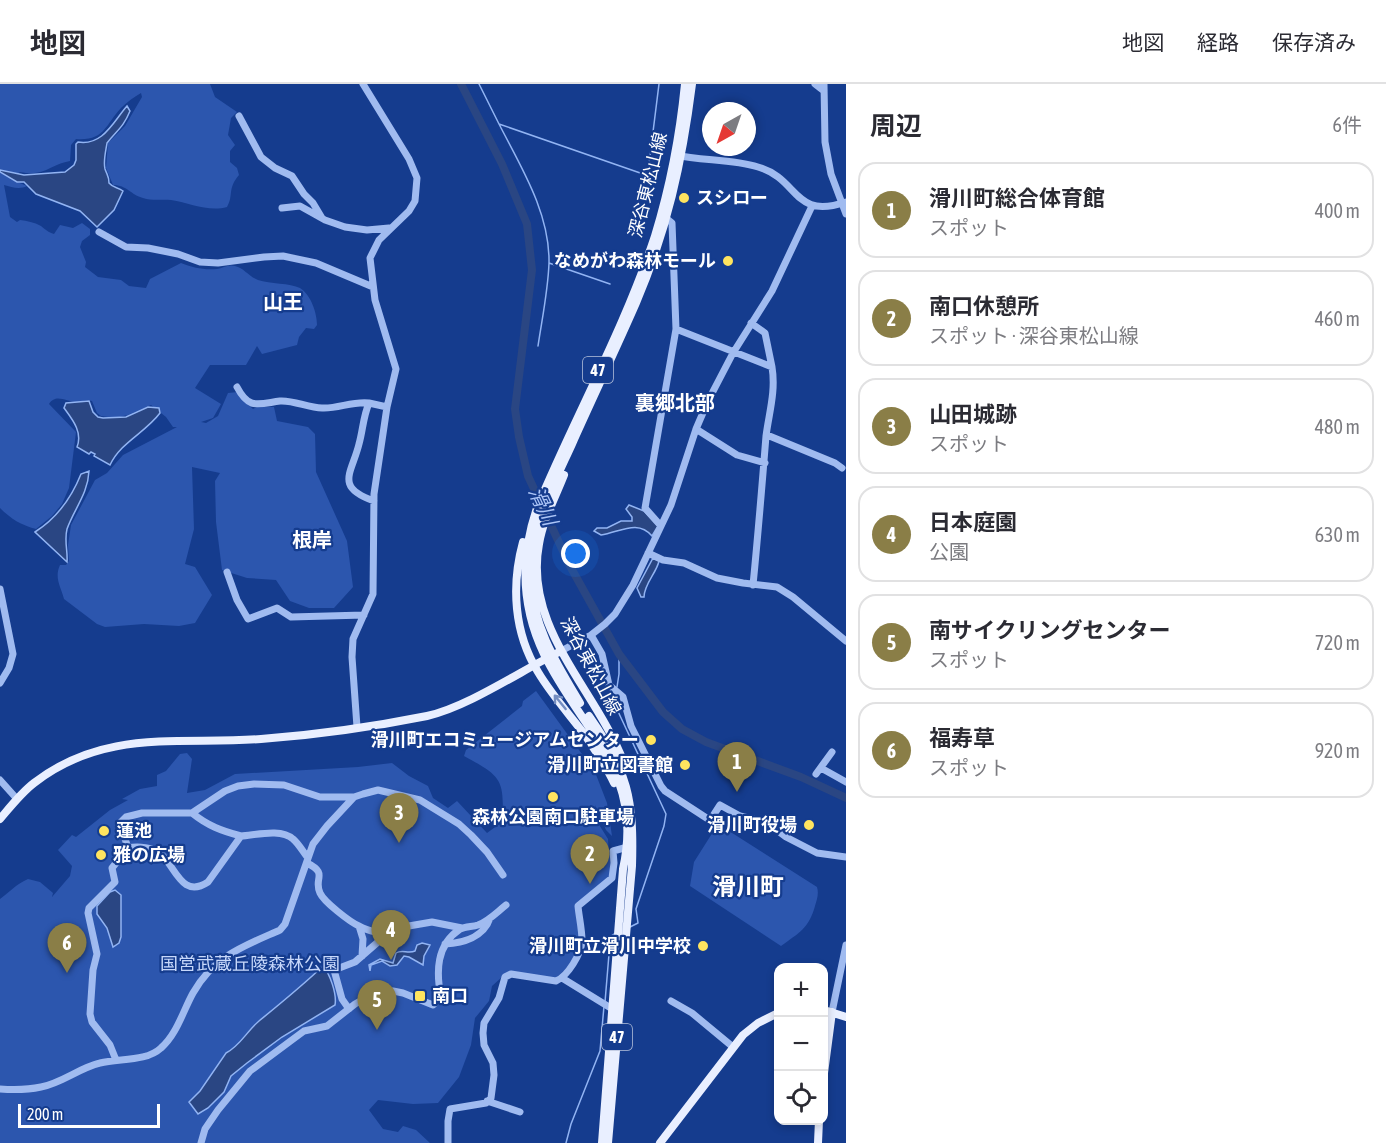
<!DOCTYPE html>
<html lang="ja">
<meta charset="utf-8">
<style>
body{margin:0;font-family:"Asap Condensed","Noto Sans JP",sans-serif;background:#f7f7f7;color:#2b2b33}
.controls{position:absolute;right:18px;bottom:18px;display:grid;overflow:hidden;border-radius:12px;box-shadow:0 3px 9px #0003}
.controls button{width:54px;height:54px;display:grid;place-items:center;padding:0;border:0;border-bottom:2px solid #e1e1e2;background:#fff;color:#2b2b33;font:30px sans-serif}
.compass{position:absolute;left:702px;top:18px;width:54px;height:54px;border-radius:50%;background:#fff;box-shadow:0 3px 9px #0003;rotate:220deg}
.scale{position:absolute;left:18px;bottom:15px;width:142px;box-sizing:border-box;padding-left:6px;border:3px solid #fff;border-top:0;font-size:16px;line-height:21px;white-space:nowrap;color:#fff;-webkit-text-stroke:4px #153c8e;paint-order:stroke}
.you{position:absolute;left:576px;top:470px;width:21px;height:21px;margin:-15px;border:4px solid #fff;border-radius:50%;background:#1a73e8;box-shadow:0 0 0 9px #1a73e833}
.badge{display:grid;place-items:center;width:39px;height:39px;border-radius:50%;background:#8a7e47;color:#fff;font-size:20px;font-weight:700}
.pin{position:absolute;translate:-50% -50px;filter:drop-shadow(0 2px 3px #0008)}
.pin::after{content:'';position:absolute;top:32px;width:21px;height:18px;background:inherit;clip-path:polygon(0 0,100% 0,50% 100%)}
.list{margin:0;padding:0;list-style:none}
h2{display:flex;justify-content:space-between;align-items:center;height:78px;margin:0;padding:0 24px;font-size:26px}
h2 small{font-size:20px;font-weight:400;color:#7c7c81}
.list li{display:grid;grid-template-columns:39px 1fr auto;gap:18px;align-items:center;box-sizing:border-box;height:96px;margin:0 12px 12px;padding:0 12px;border:2px solid #e1e1e2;border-radius:18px}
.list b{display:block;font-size:22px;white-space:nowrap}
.list p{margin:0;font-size:20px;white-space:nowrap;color:#7c7c81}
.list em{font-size:20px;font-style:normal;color:#7c7c81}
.icon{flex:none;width:33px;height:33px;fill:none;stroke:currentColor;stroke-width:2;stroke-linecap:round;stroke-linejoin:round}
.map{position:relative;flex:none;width:846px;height:1059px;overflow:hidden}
header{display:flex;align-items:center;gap:36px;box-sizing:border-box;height:84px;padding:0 30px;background:#fff;border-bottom:2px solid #e1e1e2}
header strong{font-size:28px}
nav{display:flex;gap:33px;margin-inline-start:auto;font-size:21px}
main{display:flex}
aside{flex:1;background:#fff}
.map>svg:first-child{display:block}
.green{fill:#2c56ae}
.water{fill:#2a4683;stroke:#92b4f3;stroke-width:1.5}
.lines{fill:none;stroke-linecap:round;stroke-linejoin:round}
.stream{stroke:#92b4f3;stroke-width:1.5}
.river{stroke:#2a4683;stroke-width:8}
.minor{stroke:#a0bbf0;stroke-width:7}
.major{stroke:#e9efff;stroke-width:8}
.oneway{stroke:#748dc1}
.poi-dot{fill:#ffe45f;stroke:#153c8e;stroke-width:2}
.labels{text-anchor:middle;stroke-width:4.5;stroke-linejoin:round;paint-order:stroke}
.shield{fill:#153c8e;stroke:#b9c4dd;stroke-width:1.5}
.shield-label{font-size:16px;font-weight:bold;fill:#fff}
.street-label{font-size:18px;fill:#fff;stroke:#153c8e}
.poi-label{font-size:18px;font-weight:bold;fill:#fff;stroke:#153c8e;text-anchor:end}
.park-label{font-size:18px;fill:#c7d8fb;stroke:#153c8e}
.neighbourhood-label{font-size:20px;font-weight:bold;fill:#fff;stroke:#153c8e}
.water-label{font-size:20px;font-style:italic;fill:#acc5f7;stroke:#153c8e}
.district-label{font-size:24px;font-weight:bold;fill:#fff;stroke:#153c8e}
</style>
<header>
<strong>地図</strong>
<nav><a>地図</a><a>経路</a><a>保存済み</a></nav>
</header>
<main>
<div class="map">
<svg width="846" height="1059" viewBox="0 0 846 1059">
<rect width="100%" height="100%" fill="#153c8e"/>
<path class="green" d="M0,0H210L215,13L237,28L231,34L228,51L235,61L230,67V78L237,84L239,91C227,105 234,111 227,123C208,128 190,119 171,116C162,115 152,117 143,114C131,111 127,101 113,101L106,84L108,59L125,42L142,13L141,9C134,13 127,18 121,24C105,41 105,57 76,55L71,61L70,77C49,81 45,93 20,88L10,95L27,102C19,106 12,103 4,101L10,133L17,138L20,136C27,137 34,138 41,142C46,146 48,148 54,150L60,141L73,144L82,139L90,145V151L82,157L80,163L86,178L85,183L98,193L121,196L129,202L146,204L150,195L181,179C194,184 203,186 217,185C223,184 228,180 235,182C244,184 248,192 258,196C270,200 290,199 300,204C311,211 317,229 317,241L314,245L306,244L299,253L297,261L262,270L257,262L246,281H210L195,304L221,320L213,334L201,338L206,339L218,332L228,309L238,308L243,316L253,325L257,323H274L277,337L308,343L315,350L316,388L347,457L353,503L334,524H309L290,517L276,496L247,494L222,486L216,438L215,397L220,389L192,383L194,445L185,480L195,483L212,511L195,539L179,542L144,540L105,543L97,540L64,515C61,503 54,494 60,481H66L69,477L68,461L71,441L95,396L107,389L123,371L177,343H173L166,333L151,321L128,331L115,334L101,332L97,329L92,317C85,315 83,318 77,318C66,318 56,309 49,320L76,348L69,404L62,420L52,432L36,445C21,441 11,435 0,424Z
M536,607L595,688L607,719L612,752L606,746L595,721L598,739L608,755L609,770H612L611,791L576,820C581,856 585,869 555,895L502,893L492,902L489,917L475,934L471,961L459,993L438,1019L413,1020L378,1016L369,1026L383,1045L398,1048L403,1042L416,1046L430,1059H0V815C11,807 15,801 28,795L40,798L53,809L52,813L70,792L72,782L58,766L72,751L76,753L110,726L128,716L122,715L140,705L157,702V691L166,687L180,670L187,669L192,675L187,709L205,706L235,690L358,683L392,679L409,692L428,702L433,714L448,724L457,717L487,749L502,738C505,695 501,692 464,672L466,666L522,622L523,617Z
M718,740L817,803C819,810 817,815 815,822C809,844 799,849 781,862L690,802L694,778Z"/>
<path class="water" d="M127,22L130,27C123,44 117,46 107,59C106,66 103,77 105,85C107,91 109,92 109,99C113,104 118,103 123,107L114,126L97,143L80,127L36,110L24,98H17L0,88V86L24,91L65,88L74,81L76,76V60L78,58C103,62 113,38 127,22Z
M89,317L93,328L98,333L103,334L126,333L148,323L159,324L160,329C145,349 121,358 110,381L94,372L95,370L91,368L89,370L77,363C83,348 72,335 64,324L66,319Z
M89,387C88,410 74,425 67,445C64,457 68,467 67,478L35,448C57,434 71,415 81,390Z
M629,421L644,427L658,442L652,452C638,435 620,448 601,451L594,447L597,444H607L621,437H632V433L626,425Z
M653,474L659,477C657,488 644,500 644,513H641L637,504Z
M115,806L121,811V853L119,859L113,863L107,844L97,830V822L110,808Z
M422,859L430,861L424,872L423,881L409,873L404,872L397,881L390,882L382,877L371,881L370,887L369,881L380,875L393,879L396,869C402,865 408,870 415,867L417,861Z
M323,882C330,890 337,910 335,921L282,953L247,979L231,992L224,1008L208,1024L198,1030L189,1018L200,1007L226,969C240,962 247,947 259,937C281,919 302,902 323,882Z"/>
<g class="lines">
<path class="stream" d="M479,0L499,40L646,91
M499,40C521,83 550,129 549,179C548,207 542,235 538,262
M636,129L649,80L659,0
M549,179L610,200
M617,603L619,590V570
M616,611L615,621L666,730L664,742L636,825L638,839L630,843
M605,918L610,858L611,852L614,850
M566,1059L571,1040L600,967L604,922"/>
<path class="river" d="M461,0L502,80L527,140L532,186L515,325L519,353L528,392L570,482L619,570L663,628L682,645L706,658L801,693L846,714"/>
<path class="minor" d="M815,0L824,7
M824,0L825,58L831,90L846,130
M239,32L261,73L275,84L292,92L304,110L313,119L322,134
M675,71C702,77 732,75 758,83C800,95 792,136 846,118
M282,124L300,122L325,136L345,143L367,146L389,144
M99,148L126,163L148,164L178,170L200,178L218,179L264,173L283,172L316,179L373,203
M676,245L772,283L765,249L751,239
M237,303C249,326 258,320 280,317C294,316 308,324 322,324C338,325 352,317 369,319
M696,345L737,371L765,379
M767,351L835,379L842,384
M374,417C334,403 352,389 359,360C363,346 363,333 369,319L387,323
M661,442L645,424L676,245L672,139L667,135
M648,469L663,476L684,479L717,494L743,499L777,503L793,513L846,557
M227,488L237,516L248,535L277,524L291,533L364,531
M753,501C758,451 762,402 766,352C769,329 776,307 772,283
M0,505L13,570L9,584L0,599
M591,551L602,570L609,601L623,613L631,642L661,702L665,707L708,735H711L720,721L740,732L766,738L786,753L817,769L846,773
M561,567L591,551L605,540L615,530L633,501L671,421L696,345L708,317L733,269L772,207L812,122
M357,643L352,573L353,555L373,510L374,410L387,323L396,285L375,216L370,174L379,156L409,127L415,117L417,94L409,75L363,0
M821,684L846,698
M816,690L832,668
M0,696L17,715
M192,729C208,742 222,747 241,752
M308,774C303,768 299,760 293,755C281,744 256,751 241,752L208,798C182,815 176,784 161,770C154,763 137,762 128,764L120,739L126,733L142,729H192L225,707L238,702L254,700L284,701L320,713H354
M307,779C329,790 313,794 320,809C324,818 350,838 359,842C367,847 377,848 386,851
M359,842L363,855L362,872
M445,860C463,859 484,853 490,834
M562,894L614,926
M671,917L692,929L733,963
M349,925L342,915L334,886L355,878L386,851L403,843L432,838L462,844
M832,928L846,861
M116,976L110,961L92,938L90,930L93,886L97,870L88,829L89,824L115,798L112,784L128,764
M0,1005C14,1006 27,1006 41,1003C62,999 79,984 100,979C119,974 146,978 161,964C177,950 183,927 193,909C214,872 244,862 280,846L285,840L313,760L327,742L354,713L363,710L378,706L420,716L459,740L471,751L487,768L503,791
M487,1017L520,1028
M201,1059L205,1045L218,1026L250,987L304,947L327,942L355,920L371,911L393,907L403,909L433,921L441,913C436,888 436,861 460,845C466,842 472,843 478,841C489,837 497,828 506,821
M448,1059V1037L450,1025L486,1019L491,1014L494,991L493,979L484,961L483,949L484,939L499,914L505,893L511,890L556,897C568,892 581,870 582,857C582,845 579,833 578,822L612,794L614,779L613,767L624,764"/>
<path class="major" d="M564,391C555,414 543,436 539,460C523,544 597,607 624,679
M523,458C511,502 514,549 538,588C551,610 569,630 585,651C595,667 606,681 614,699
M580,619C556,579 532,541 531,494C529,446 553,402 572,360C593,313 615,267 636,219C667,146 682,79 692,0
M589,632C628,687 634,715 632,782L608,1059
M0,735C11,722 21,709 34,699C105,644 179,661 261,655C316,651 372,643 427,632C468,623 522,586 561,567
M824,926L846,933
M824,989L832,928
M602,1059L623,785C645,687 581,647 544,570C521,522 520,474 537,424C575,333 624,246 655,152C670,103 680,51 685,0
M660,1059L743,951L758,939L778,929
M818,1059L819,1036"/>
</g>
<defs><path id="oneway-shaft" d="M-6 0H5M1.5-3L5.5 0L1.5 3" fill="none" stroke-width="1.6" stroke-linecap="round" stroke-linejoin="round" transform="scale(1.5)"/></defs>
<use class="oneway" href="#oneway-shaft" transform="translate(560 618) rotate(-129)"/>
<g class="poi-dot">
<circle cx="684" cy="114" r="6"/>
<circle cx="728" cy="177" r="6"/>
<circle cx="651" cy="656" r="6"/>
<circle cx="685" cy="681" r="6"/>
<circle cx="553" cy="713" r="6"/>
<circle cx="809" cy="741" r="6"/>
<circle cx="104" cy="747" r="6"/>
<circle cx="101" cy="771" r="6"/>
<circle cx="703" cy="862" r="6"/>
<rect x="414" y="906" width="12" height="12" rx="3"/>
</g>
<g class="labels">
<g class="shield">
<rect x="583" y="273" width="30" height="26" rx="4.5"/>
<rect x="602" y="940" width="30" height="26" rx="4.5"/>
</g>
<g class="shield-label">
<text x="598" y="292">47</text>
<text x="617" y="959">47</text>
</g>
<g class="street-label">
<text transform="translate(648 101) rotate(-76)" y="6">深谷東松山線</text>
<text transform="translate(591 582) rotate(62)" y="6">深谷東松山線</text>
</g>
<g class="poi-label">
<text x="696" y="120" text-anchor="start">スシロー</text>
<text x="716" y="183">なめがわ森林モール</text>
<text x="639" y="662">滑川町エコミュージアムセンター</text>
<text x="673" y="687">滑川町立図書館</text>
<text x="553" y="739" text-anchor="middle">森林公園南口駐車場</text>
<text x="797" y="747">滑川町役場</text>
<text x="116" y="753" text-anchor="start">蓮池</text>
<text x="113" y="777" text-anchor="start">雅の広場</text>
<text x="691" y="868">滑川町立滑川中学校</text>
<text x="432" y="918" text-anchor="start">南口</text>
</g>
<g class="park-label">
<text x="250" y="886">国営武蔵丘陵森林公園</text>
</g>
<g class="neighbourhood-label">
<text x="283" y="225">山王</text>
<text x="675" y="326">裏郷北部</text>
<text x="312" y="463">根岸</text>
</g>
<g class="water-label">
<text transform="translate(543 422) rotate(65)" y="7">滑川</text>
</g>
<g class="district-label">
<text x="748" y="811">滑川町</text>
</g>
</g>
</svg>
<div class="controls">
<button>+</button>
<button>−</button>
<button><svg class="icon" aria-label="locate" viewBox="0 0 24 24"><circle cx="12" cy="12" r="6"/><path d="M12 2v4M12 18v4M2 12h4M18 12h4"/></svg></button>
</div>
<svg class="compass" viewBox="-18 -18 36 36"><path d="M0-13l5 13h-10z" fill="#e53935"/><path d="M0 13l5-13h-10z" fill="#7c7c81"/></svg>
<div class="scale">200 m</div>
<div class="you"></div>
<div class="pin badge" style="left:737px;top:708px">1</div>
<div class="pin badge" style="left:590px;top:800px">2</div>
<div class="pin badge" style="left:399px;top:759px">3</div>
<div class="pin badge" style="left:391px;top:876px">4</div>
<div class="pin badge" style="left:377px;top:946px">5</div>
<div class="pin badge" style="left:67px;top:889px">6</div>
</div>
<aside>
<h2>周辺<small>6件</small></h2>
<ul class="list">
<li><span class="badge">1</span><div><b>滑川町総合体育館</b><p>スポット</p></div><em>400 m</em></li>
<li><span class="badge">2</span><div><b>南口休憩所</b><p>スポット · 深谷東松山線</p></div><em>460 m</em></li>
<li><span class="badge">3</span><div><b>山田城跡</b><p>スポット</p></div><em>480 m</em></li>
<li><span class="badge">4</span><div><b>日本庭園</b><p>公園</p></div><em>630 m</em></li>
<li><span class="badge">5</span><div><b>南サイクリングセンター</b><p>スポット</p></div><em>720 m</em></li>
<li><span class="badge">6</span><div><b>福寿草</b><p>スポット</p></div><em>920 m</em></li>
</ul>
</aside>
</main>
